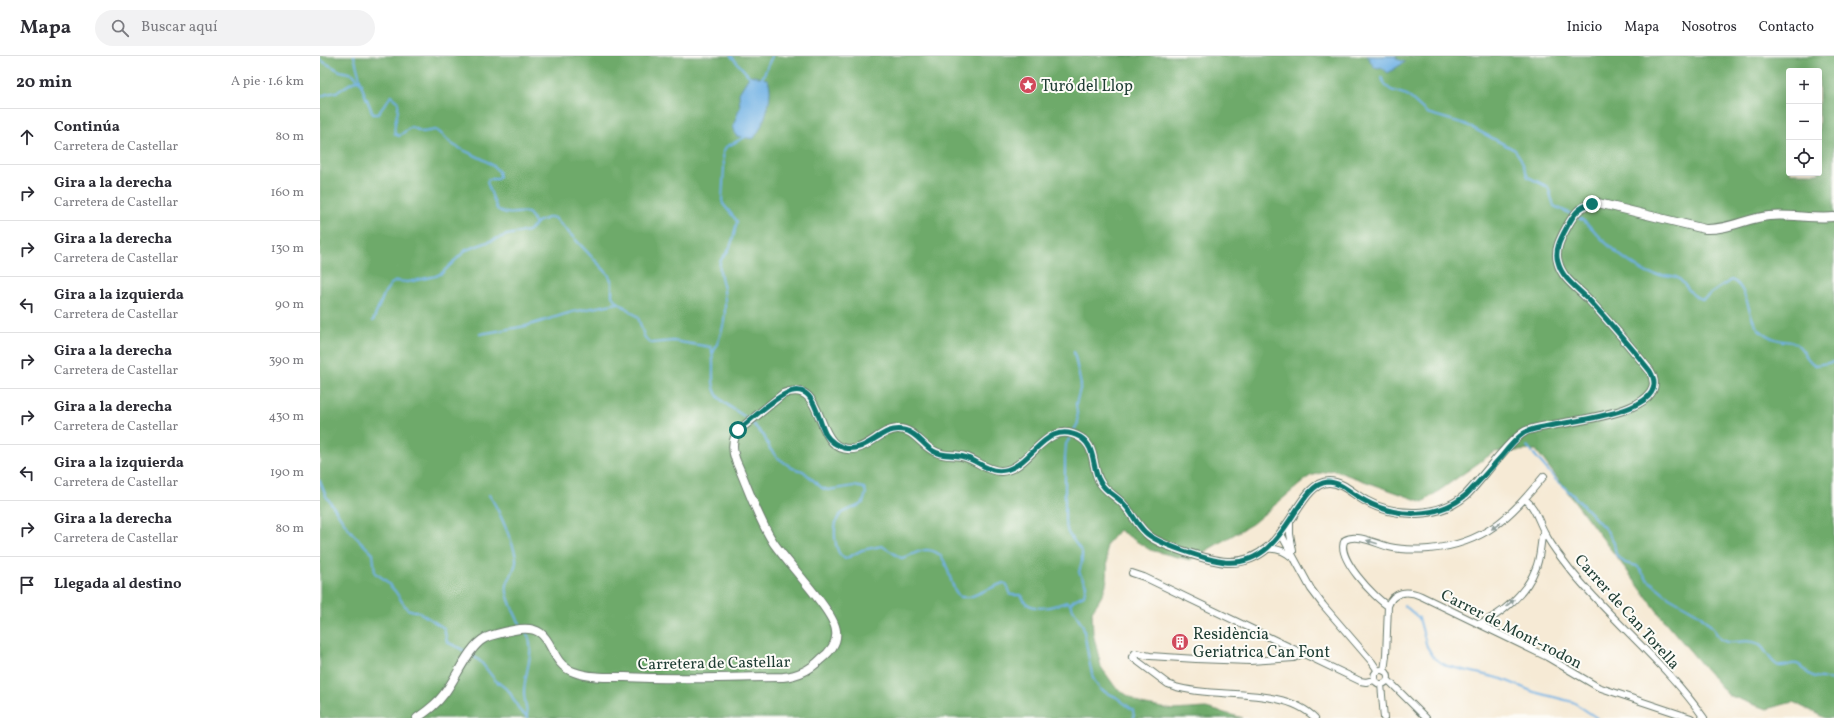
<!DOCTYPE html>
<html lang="es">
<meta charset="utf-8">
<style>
body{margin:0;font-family:Vollkorn,serif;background:#f2f2f3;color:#2b2b33}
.controls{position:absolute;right:12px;top:12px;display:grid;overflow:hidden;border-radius:4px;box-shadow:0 4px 16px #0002}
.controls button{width:36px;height:36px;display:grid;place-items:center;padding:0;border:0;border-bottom:1px solid #e1e1e2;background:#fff;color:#2b2b33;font:20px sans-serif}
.stop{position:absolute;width:12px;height:12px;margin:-9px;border:3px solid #0f766e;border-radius:50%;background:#fff}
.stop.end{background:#0f766e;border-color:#fff;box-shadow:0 1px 4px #0008}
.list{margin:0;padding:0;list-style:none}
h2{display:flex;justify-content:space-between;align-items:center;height:52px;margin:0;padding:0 16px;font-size:17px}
h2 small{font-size:13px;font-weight:400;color:#7c7c81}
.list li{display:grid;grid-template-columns:26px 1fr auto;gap:12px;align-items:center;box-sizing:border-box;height:56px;padding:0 16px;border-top:1px solid #e1e1e2}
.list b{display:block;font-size:15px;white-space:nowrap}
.list p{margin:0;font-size:13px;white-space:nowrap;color:#7c7c81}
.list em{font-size:13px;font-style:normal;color:#7c7c81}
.icon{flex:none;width:22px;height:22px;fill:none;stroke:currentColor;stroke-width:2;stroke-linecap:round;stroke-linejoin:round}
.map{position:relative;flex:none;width:1514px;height:662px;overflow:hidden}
header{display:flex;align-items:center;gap:24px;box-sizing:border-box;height:56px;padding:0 20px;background:#fff;border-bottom:1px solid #e1e1e2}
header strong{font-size:19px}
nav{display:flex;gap:22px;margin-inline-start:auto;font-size:14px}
.search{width:280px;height:36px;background:#f2f2f3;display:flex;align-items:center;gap:10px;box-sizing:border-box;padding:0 14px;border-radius:22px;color:#7c7c81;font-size:15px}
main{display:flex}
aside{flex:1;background:#fff}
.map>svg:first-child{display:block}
.forest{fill:#6eaa6a;stroke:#46744f;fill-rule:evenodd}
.water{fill:#70b1e4;stroke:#48778c}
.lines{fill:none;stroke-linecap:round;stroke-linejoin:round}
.stream{stroke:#70b1e4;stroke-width:2}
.street-casing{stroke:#6a7a6c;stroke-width:8}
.secondary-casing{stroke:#6a7a6c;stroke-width:10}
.street{stroke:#fff;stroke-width:6}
.secondary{stroke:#fff;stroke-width:8}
.oneway{fill:#8f9e9a}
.route{stroke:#0f766e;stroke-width:5}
.labels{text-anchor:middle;stroke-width:4;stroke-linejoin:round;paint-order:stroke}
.poi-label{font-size:16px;fill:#1f3d34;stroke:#fdfcf7;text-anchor:start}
.street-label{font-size:16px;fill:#1f3d34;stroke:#fdfcf7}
</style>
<header>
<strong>Mapa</strong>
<div class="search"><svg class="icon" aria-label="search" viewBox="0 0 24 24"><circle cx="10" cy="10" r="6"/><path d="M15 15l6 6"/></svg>Buscar aquí</div>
<nav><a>Inicio</a><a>Mapa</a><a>Nosotros</a><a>Contacto</a></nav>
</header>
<main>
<aside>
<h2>20 min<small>A pie · 1.6 km</small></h2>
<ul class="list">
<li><svg class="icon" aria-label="ahead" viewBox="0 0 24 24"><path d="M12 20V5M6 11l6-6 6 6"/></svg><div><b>Continúa</b><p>Carretera de Castellar</p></div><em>80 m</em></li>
<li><svg class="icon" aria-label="right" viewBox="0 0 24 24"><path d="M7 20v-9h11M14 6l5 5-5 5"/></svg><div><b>Gira a la derecha</b><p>Carretera de Castellar</p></div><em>160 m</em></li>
<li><svg class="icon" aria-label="right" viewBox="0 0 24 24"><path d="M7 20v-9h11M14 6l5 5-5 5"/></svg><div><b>Gira a la derecha</b><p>Carretera de Castellar</p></div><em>130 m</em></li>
<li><svg class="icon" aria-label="left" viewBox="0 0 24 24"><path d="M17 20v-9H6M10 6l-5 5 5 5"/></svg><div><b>Gira a la izquierda</b><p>Carretera de Castellar</p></div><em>90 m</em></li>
<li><svg class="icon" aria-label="right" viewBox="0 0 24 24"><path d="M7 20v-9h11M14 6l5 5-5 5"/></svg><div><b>Gira a la derecha</b><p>Carretera de Castellar</p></div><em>390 m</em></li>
<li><svg class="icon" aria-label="right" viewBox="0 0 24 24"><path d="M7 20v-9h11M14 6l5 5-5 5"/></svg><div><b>Gira a la derecha</b><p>Carretera de Castellar</p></div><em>430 m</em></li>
<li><svg class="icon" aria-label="left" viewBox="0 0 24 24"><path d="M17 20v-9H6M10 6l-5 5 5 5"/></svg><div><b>Gira a la izquierda</b><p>Carretera de Castellar</p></div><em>190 m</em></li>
<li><svg class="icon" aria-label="right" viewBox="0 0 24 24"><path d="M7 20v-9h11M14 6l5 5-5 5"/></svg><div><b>Gira a la derecha</b><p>Carretera de Castellar</p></div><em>80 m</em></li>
<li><svg class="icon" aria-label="arrive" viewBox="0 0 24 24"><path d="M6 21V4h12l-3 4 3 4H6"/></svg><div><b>Llegada al destino</b></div></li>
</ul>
</aside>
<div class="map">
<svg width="1514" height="662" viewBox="0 0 1514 662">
<rect width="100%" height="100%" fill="#fdfcf7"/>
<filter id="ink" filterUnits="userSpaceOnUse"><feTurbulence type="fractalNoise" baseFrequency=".025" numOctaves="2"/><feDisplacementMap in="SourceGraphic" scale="8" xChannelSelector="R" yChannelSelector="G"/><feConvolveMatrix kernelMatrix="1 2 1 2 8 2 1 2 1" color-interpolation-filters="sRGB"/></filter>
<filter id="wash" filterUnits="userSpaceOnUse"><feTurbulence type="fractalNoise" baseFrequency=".012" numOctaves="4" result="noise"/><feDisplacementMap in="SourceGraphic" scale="16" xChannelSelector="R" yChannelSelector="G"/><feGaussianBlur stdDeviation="0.9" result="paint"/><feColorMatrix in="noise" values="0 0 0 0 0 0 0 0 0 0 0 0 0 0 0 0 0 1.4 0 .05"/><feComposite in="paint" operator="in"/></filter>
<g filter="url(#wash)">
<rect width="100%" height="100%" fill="#f6ead5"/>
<path class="forest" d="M0,0H1514V662H1505L1473,646L1446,653L1408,639L1347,568L1216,394L1174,396L1103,446L1013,414L990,420L932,468L870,504L830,494L799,474L786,489C788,520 791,529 772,555L773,577L781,611L796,632L821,648L853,654L886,652L923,662H0ZM1469,15H1499V117H1469Z"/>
<path class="water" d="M1047,0H1076L1077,3L1085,6L1068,17L1061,11L1059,12L1054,11Z
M430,19L447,23C456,34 443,74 433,83L416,80L413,70L420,51L419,37Z"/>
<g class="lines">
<path class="stream" d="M34,0L43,34L53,58H58L71,40L78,46C80,57 72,68 75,78L79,80L91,71L103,76L115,74C122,76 126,83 132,88C147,98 167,101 179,116V121L177,123H169L167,126L177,153C189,162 201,154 208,157C211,158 213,164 215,167L230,161L235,162L288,218L292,226V240L295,244L318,261L324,280L327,284L332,287L353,285L391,291C396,306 389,326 397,339C403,349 420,356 429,364
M411,0L430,21
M0,4L20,15L33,18L42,28
M1061,21L1066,30L1071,34L1087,39L1107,57L1145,68L1195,94L1201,103L1208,121L1228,131L1234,150L1253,159
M442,23L452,0
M0,41C9,35 13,38 19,35C25,31 30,27 37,24
M1257,161C1270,167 1276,178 1286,187C1297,198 1310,207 1323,215C1335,223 1349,216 1358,222C1367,229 1371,242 1383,243L1411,224C1426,228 1428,256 1435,268C1441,278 1453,283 1463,285C1467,286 1472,285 1475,287C1485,293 1485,304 1495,309L1514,306
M53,265L65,236L71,228L76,225L88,226L116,220L122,217L146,194L187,179L208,175L217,167
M160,278L206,270L252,256L298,247
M393,297C404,274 407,260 404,234C403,226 398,215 400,207C401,201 405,200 408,195C413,187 415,175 417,165L403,148L402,144L404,111L403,96L406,91L425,81
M432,367L444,380L450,393L457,401L472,412L483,415L502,432L508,434L534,430L544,432L546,437L543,447C536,452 527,453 520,459C512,468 513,496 525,503L542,494L562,490L581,502C590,501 599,493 608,494C632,496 626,529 640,541H650L683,527L687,529L691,539H701C703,541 704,545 706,547C717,556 735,550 747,546L750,548
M753,376L758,367L756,348L761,329L754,296
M751,380L746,388L745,402V465L748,477L762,496V505L759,516L766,529L764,539L754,544L750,548L763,570L770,609L773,622L777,629L781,634L796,641L813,654L814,662
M1207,390L1236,424L1254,440L1287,475L1294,487L1296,499L1305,507L1317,510L1328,524L1349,541L1379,558L1392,571L1400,583C1409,590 1422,583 1433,586C1445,588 1447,603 1457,609C1465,613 1470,606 1477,608C1483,610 1484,615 1489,618C1497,624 1505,620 1514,626
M0,425L6,440L23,465L33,478L53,498L55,517L64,523L75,535L87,553L94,555H97L124,572L127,586L147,596
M169,439C176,448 198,496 196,506C195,514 189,521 187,529C184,538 197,563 202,571
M1084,549L1099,562L1107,591L1115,603L1127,610L1182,623L1214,636L1253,646L1277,662
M206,576C217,593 204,617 204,636C204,644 207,652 207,661
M151,598L161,606L175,624L189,635L200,655L208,662"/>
</g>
</g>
<g filter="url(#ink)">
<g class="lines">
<defs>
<path id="street" d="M1205,443C1216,452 1218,465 1225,477C1231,490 1241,501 1249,512C1291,565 1346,607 1384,662
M970,464V478L973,495
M961,478L991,533L1003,549L1052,606L1058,615
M947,493C957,492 965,495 973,502
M812,517L824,521L1040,625L1046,626L1054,624
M1068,550C1055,542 1014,500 1025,484C1037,477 1057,488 1069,491C1082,494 1095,494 1109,493C1165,488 1190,461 1224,420
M1158,568C1181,560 1206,537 1215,514C1220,504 1220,492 1222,481L1224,477
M983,597L974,602L930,605L876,603L830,600L815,597L812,601L848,628L856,631C896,643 964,630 995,662
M1054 621a7 7 0 1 1 14 0a7 7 0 1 1-14 0Z
M1064,615L1066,600L1068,550C1073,535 1088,534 1101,540L1227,601L1278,631L1371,662
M1068,624L1106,662
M1061,628L1064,662"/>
<path id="secondary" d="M97,662C107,655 117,648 124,638C136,623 148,591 165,582C174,578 184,576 194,574C238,565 224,606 254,616C270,622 289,621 305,621C358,624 411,621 463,621C477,620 491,613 501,603C510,596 518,587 516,575C515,556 466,506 453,486C437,461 428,431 416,405C412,394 411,384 419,374L463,338C510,319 490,404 538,392C552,388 562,374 577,373C594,372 601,390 616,396C625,401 636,398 645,401C658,405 667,415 681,415C711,414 725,360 761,382C776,391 772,411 779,424C784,435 795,439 803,448C812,457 817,469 827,478C838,489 890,505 907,506C968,509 975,426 1009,426C1023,426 1034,439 1046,445C1076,462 1119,462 1146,439C1162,423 1189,384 1206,375C1227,365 1358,362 1330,315C1311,291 1291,268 1270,245C1259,233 1242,223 1238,206C1234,193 1242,180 1248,169C1256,155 1262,148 1278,147L1385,173C1408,174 1427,162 1449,160C1471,158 1492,163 1514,161"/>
</defs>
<use href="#street" class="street-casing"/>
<use href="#secondary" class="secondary-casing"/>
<use href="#street" class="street"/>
<use href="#secondary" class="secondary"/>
</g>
<defs><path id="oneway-solid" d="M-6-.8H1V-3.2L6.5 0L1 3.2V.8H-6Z"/></defs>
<g class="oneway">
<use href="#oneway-solid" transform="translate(1176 470) rotate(144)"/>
<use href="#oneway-solid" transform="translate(1052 486) rotate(-163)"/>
<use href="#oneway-solid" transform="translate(1190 547) rotate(-42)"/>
</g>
</g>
<g class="lines" filter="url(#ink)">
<path class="route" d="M418,374C432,363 449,346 465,338C495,322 497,364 506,379C510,385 518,390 525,392C548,397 561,369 584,374C596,376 603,389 613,395C623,401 634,398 644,401C654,403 662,411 673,414C710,422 721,360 760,381C775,390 772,408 778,422C783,434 794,438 803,447C812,456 816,468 825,476C837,488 888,504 905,506C967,511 974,428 1008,426C1020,426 1030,436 1040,442C1072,462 1116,464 1146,439C1158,427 1169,414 1181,401C1188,392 1195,383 1204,377C1223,364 1359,363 1330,315C1311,291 1291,268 1270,245C1259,233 1242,223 1238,206C1234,194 1241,182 1247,171C1253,160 1258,150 1272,148"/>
</g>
<defs>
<symbol id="sight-disc" viewBox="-11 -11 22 22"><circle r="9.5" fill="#d1495b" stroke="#fdfcf7"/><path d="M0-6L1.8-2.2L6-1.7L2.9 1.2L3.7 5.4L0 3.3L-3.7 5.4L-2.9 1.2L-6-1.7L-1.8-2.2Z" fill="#fff"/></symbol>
<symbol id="building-disc" viewBox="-11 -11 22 22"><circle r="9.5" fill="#d1495b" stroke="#fdfcf7"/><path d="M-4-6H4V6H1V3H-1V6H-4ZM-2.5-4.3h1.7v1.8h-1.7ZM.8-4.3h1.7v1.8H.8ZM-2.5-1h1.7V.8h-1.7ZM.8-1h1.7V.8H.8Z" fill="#fff"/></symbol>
</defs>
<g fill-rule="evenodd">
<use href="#sight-disc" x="698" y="19" width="20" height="20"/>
<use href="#building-disc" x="850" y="576" width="20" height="20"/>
</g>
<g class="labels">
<g class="poi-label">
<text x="721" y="35">Turó del Llop</text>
<text x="873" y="583">Residència<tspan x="873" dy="18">Geriatrica Can Font</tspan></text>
</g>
<g class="street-label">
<text transform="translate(1308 555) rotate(48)" y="6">Carrer de Can Torella</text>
<text transform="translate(1192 572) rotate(27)" y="6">Carrer de Mont-rodon</text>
<text transform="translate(394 606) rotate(-1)" y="6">Carretera de Castellar</text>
</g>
</g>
</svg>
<div class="controls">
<button>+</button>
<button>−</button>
<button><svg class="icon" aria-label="locate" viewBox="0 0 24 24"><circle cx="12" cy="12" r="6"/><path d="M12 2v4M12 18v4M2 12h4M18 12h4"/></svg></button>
</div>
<div class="stop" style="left:418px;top:374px"></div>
<div class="stop end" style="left:1272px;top:148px"></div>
</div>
</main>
